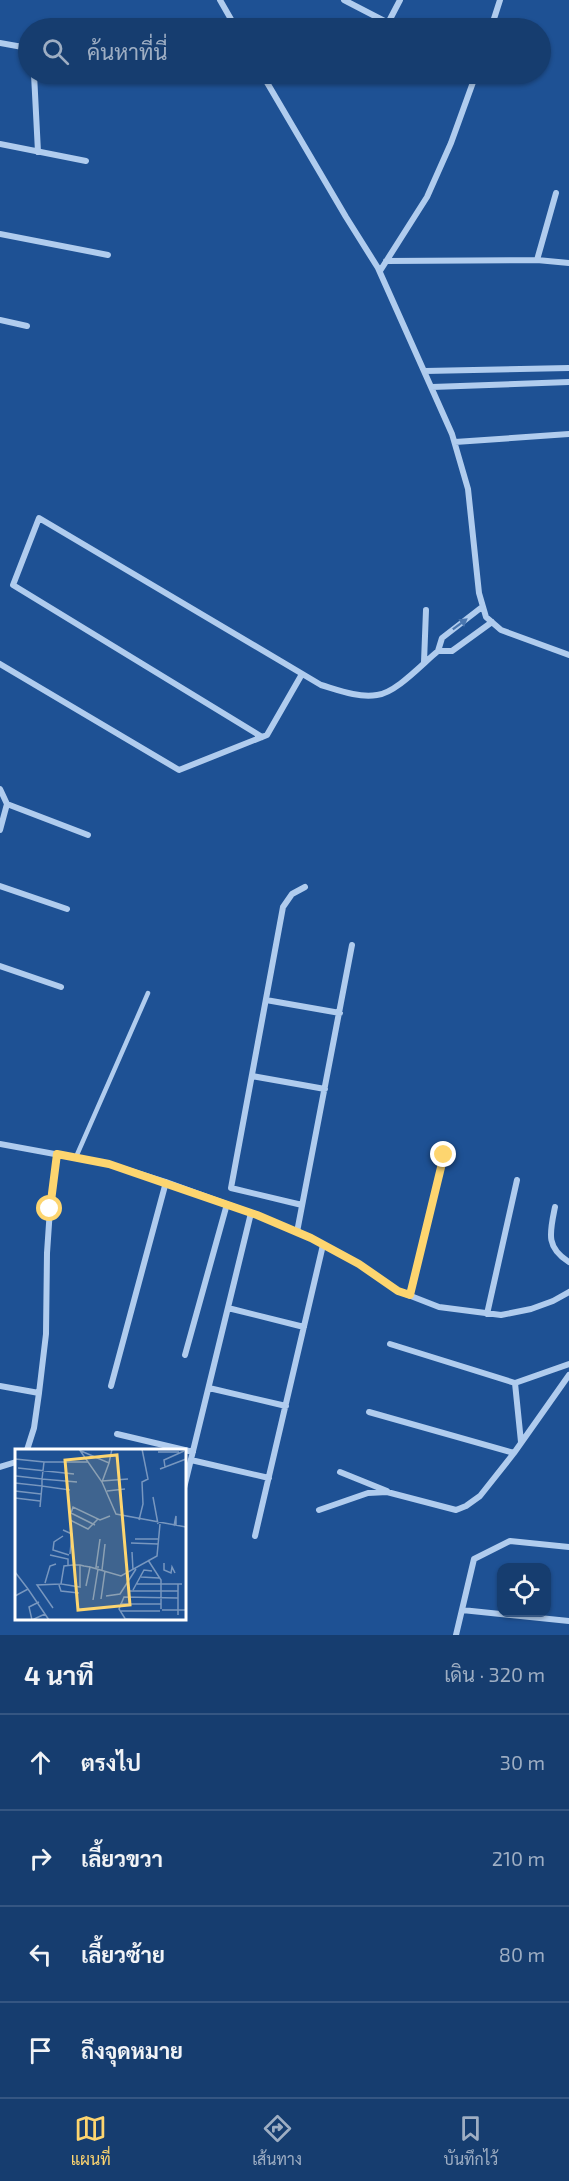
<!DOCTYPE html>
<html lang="th">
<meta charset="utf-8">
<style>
body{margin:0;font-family:"Exo 2",Sarabun,sans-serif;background:#1f4474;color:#f1f3f6}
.controls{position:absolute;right:18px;bottom:18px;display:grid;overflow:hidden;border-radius:12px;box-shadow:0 2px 4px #0004}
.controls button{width:54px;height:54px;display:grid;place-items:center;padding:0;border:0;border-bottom:2px solid #355682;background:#163d6f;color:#f1f3f6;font:30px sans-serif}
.stop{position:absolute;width:18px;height:18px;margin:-14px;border:4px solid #fdd56f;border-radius:50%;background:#fff}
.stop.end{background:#fdd56f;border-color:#fff;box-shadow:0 2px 6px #0008}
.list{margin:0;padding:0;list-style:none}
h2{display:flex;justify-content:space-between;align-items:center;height:78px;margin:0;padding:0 24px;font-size:26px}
h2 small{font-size:20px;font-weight:400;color:#9eaec3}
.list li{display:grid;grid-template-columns:39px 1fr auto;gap:18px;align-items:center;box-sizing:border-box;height:96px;padding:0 24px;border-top:2px solid #355682}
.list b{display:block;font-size:22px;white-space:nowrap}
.list em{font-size:20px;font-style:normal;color:#9eaec3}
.icon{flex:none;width:33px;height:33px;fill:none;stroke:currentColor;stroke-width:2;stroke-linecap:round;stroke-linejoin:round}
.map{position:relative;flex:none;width:569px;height:1635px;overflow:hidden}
.search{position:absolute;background:#163d6f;box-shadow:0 2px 4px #0004;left:18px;right:18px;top:18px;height:66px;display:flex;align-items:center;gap:15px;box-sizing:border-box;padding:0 21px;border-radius:33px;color:#9eaec3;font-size:22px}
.sheet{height:462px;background:#163d6f}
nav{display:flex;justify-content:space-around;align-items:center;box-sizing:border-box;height:84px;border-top:2px solid #355682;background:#163d6f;font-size:16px;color:#9eaec3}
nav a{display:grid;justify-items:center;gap:3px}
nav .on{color:#fdd56f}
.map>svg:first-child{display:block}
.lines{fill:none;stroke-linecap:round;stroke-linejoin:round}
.service{stroke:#b0ccee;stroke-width:4.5}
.minor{stroke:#b0ccee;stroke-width:6}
.oneway{fill:#4a76af}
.route{stroke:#fdd56f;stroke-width:8}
.inset-road{fill:none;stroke:#7897bf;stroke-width:1.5}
.view{fill:#fdd56f;fill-opacity:0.15;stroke:#fdd56f;stroke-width:3}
.inset-edge{fill:none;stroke:#fff;stroke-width:3}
</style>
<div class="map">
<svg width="569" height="1635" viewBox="0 0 569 1635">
<rect width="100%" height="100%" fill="#1e5194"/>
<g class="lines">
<path class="service" d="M76,1157L148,993"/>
<path class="minor" d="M220,0L236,28
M344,0L398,28
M388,23L400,0
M491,28L500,0
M0,43L28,48
M34,74L38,152
M262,74L346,217L378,268L452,434L468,489L479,593L486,617L501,630L569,655
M0,144L86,161
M0,234L108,255
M537,260L556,193
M386,261L537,260L569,263
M380,271L427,197L451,143L476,74
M0,320L27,326
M425,371L569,368
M432,387L569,382
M455,442L569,434
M482,607L442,638L438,651H452L492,622
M424,662L426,610
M0,664L179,770L267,735L302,674
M262,737L13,585L39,518L321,685C338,690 358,698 377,695C396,693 422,664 438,651
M0,789L7,804L0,830
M7,804L88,835
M0,886L67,909
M0,966L61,987
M266,1000L340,1013
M252,1076L325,1089
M0,1144L109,1164L166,1182
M302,1205L231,1188L283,907L292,894L305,887
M555,1207C550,1232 545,1247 569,1262
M297,1232L352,945
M410,1295L444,1154
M228,1308L304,1327
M487,1314L517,1180
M390,1344L515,1383L569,1364
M185,1355L227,1204
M515,1383L521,1442
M0,1386L39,1393L46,1334L47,1253L50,1209L57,1154
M111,1386L166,1182L257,1215L311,1238L359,1264L398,1291L439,1307L501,1315L531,1309L553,1301L569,1292
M209,1388L286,1406
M369,1412L514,1453
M117,1434L193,1452
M27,1450L34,1428L39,1393
M191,1460L269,1478
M0,1467L16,1462
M340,1472L387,1491
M184,1488L251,1213
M319,1510L368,1493L387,1492L456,1510L466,1506L480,1496L514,1453L569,1375
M255,1536L323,1245
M462,1610L569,1621
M456,1635L474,1559L510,1541L569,1547"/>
</g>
<defs><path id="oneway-solid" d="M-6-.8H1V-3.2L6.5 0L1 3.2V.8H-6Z" transform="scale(1.5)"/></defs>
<use class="oneway" href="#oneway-solid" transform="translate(460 624) rotate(-37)"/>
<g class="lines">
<path class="route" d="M50,1209L57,1154L109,1164L257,1215L311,1238L359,1264L398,1291L410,1295L444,1155"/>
</g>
<g transform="translate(15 1449)">
<rect width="171" height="171" fill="#1e5194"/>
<path class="inset-road" d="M64,0L87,33L101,65L171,78M66,2L94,14L97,0M143,3H164M0,10L29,13L27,30L1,27M29,13H73M150,18L149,11L169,2M3,19L59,25M145,20L171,10M87,32L113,30M87,33L94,14M0,34L27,37V30L62,33M0,42L26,45M92,42L110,40M138,48L143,75M0,49L25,52M25,58L27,37L55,41M55,71L73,80L83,70M124,71L128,55L127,33L133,30L127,0M80,76L56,64L58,58L85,71L95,67M159,77L161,67V77M48,81L57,85L55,105M48,87L39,93L38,101L54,106M120,90H144M116,94L143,95M117,103L118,121M35,106L53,110V116M133,111L146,131V160M149,114V121L156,124L157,118L160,124M65,116V138L46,135L49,117L58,116H65L69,117L75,118M84,118H81L85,90M87,121L90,95M0,123L13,140M126,128L144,129M30,134L35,117L41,115M122,135H167M44,136L46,142L64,144M71,137L75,118L106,127L142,107L145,75M118,141L129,121L137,122M115,142H163M0,147L13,140L34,171M91,147L105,145L121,120M86,150L90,122M78,151L83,120M24,153L14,158L17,171L30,165M105,155H146M38,159L22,136L46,135M147,161H171M106,162H145M163,166V135M111,170L148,171M111,171L104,160L109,148L163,149"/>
<path class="view" d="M102,6L115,156L63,161L50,11Z"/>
<rect width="171" height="171" class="inset-edge"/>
</g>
</svg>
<div class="controls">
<button><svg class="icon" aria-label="locate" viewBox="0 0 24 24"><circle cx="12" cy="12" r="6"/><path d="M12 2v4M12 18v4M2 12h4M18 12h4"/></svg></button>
</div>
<div class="stop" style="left:50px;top:1209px"></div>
<div class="stop end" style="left:444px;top:1155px"></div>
<div class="search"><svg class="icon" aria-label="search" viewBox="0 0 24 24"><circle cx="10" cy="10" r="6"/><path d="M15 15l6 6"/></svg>ค้นหาที่นี่</div>
</div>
<section class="sheet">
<h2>4 นาที<small>เดิน · 320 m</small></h2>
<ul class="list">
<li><svg class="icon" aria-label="ahead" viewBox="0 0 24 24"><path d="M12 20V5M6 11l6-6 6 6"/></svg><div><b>ตรงไป</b></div><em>30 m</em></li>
<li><svg class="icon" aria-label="right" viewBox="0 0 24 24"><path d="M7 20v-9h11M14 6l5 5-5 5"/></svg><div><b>เลี้ยวขวา</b></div><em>210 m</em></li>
<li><svg class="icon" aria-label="left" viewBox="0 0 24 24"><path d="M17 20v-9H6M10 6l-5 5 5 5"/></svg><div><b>เลี้ยวซ้าย</b></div><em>80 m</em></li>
<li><svg class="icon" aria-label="arrive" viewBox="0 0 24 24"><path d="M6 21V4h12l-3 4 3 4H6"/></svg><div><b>ถึงจุดหมาย</b></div></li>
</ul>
</section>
<nav>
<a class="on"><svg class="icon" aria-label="map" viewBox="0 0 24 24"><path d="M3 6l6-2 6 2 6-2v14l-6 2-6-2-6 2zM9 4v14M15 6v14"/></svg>แผนที่</a>
<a><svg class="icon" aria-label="directions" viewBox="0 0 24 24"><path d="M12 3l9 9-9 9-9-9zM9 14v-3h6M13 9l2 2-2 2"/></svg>เส้นทาง</a>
<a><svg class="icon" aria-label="saved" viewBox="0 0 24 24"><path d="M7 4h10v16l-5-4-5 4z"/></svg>บันทึกไว้</a>
</nav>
